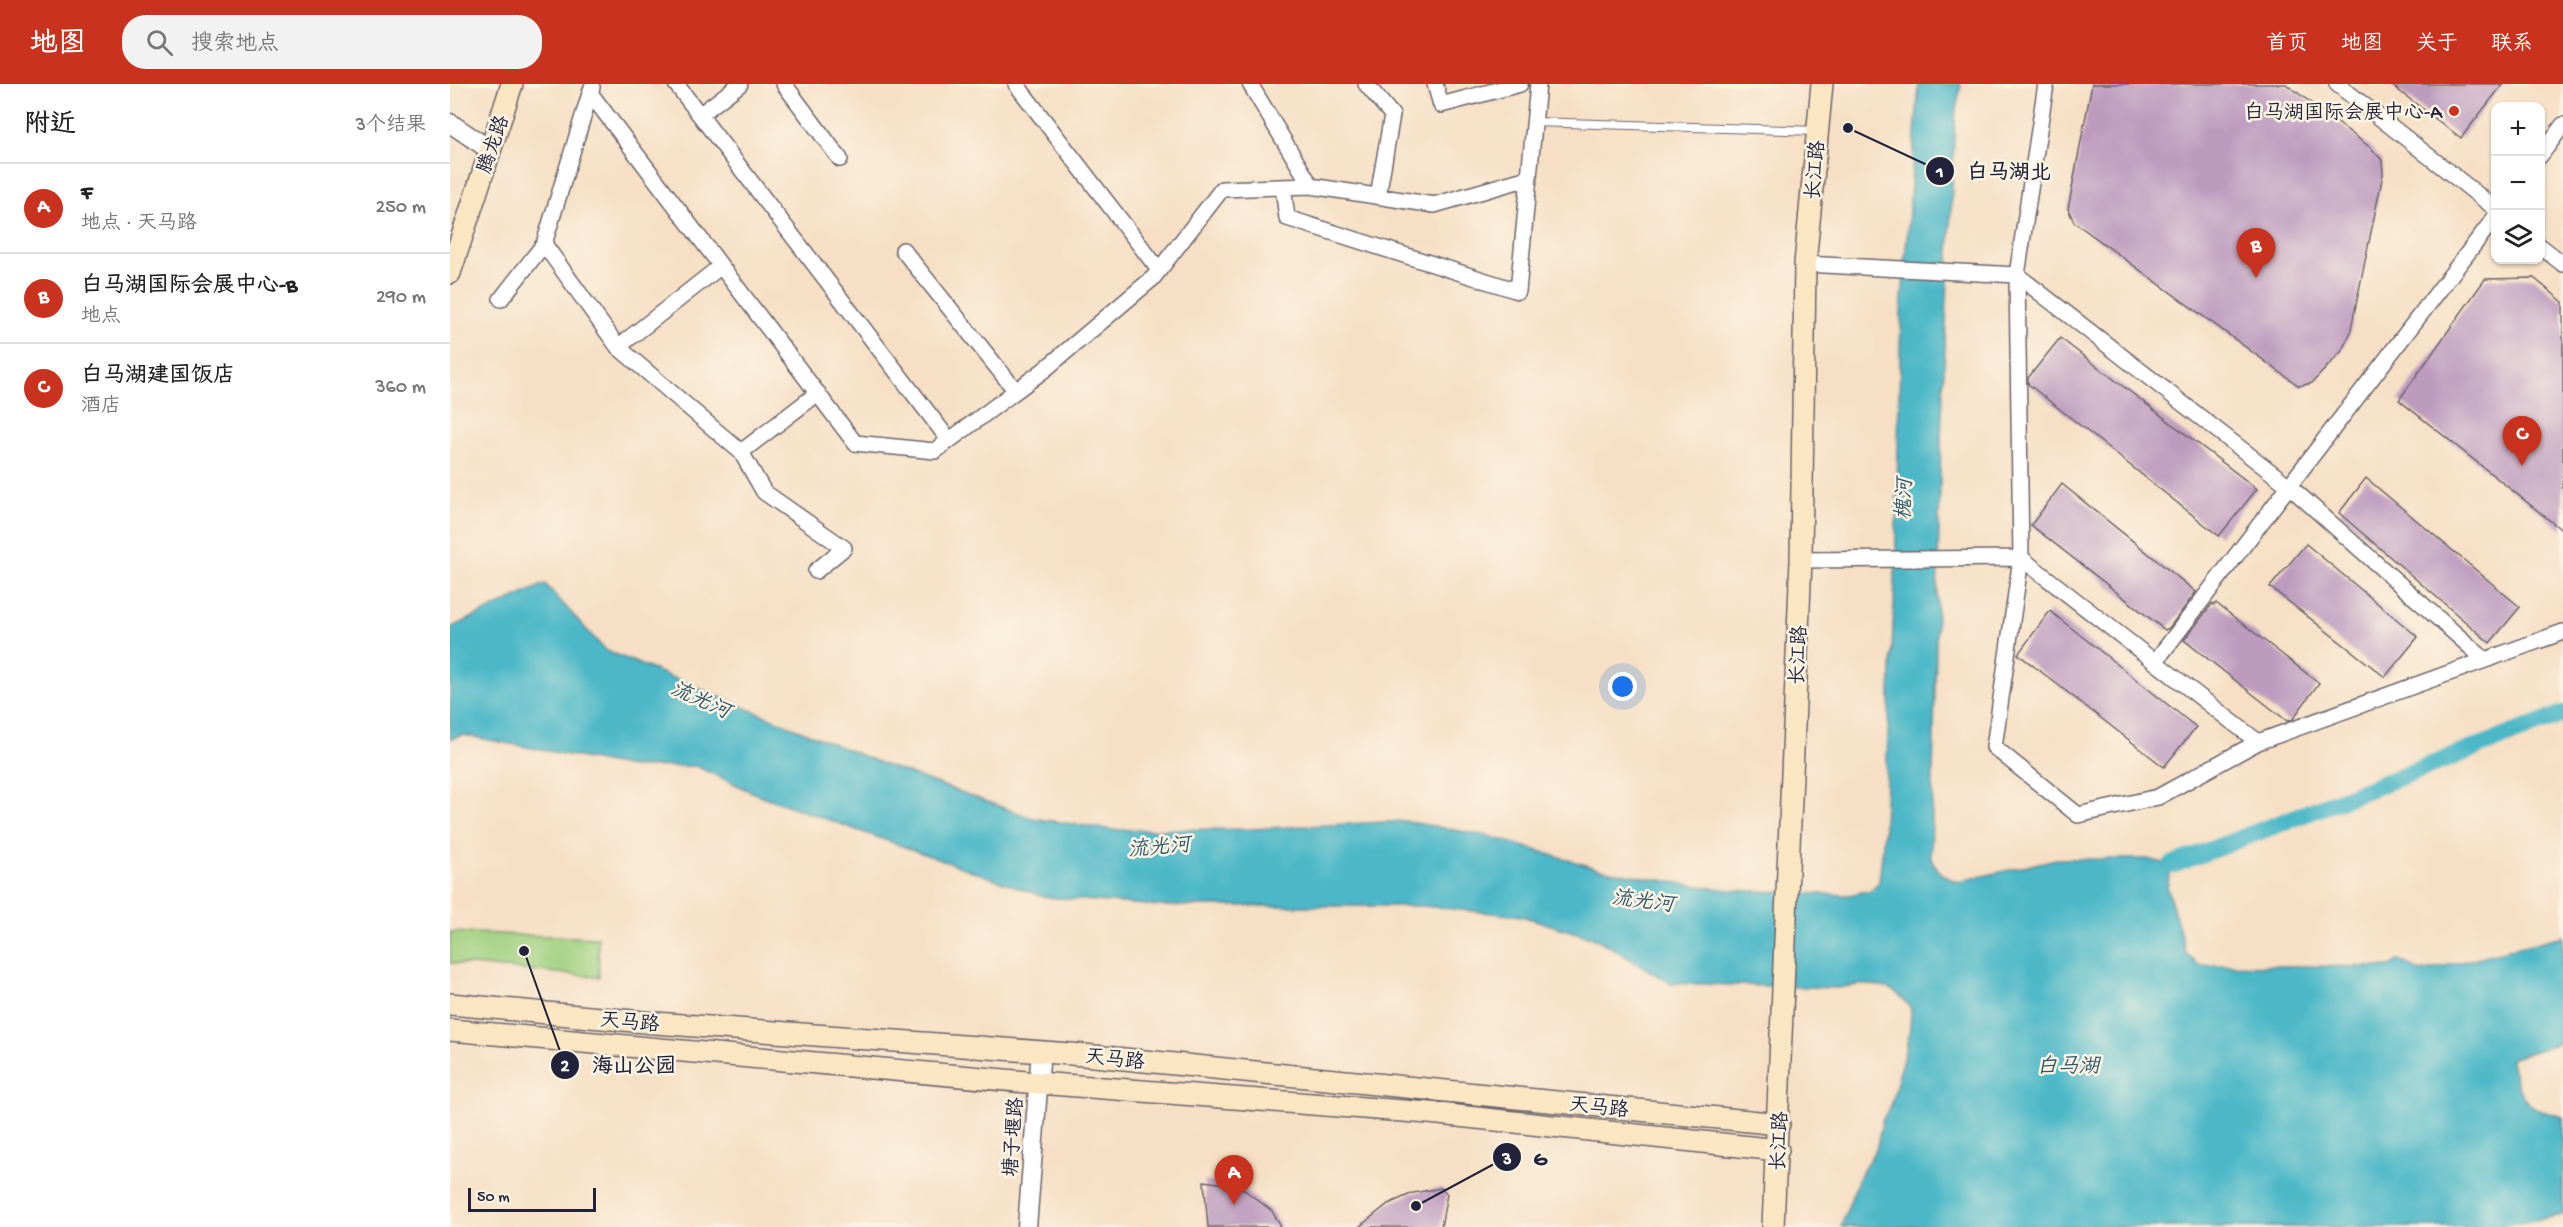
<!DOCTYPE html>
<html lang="zh">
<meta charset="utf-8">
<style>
body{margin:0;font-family:"Gochi Hand","LXGW WenKai TC",sans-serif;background:#f2f2f2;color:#222}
.controls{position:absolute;right:18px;top:18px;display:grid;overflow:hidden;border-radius:12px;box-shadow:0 2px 4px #0004}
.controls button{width:54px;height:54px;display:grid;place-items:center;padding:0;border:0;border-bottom:2px solid #e0e0e0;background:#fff;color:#222;font:30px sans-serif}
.scale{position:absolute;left:18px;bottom:15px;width:128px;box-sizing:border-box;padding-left:6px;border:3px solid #22223b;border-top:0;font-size:16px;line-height:21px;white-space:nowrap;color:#22223b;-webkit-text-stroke:4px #fcf5e5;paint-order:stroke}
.you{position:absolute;left:1173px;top:603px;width:21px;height:21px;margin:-15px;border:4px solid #fff;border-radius:50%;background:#1a73e8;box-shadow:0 0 0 9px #1a73e833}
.badge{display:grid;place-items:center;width:39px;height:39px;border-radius:50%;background:#c8321e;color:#fff;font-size:20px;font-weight:700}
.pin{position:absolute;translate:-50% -50px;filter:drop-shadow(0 2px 3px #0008)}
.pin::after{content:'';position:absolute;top:32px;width:21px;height:18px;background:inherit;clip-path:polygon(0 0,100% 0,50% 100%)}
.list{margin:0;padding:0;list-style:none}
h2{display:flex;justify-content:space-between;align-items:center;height:78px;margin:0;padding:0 24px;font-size:26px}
h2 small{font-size:20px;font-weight:400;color:#767676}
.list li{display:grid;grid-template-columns:39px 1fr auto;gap:18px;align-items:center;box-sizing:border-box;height:90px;padding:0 24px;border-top:2px solid #e0e0e0}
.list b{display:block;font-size:22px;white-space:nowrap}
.list p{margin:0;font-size:20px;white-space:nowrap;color:#767676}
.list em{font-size:20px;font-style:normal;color:#767676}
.icon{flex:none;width:33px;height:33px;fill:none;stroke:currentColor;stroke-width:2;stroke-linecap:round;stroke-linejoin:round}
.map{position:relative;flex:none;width:2113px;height:1143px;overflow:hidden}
header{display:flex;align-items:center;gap:36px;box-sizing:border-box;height:84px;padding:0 30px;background:#c8321e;color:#fff}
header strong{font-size:28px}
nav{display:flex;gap:33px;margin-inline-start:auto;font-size:21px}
.search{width:420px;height:54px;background:#f2f2f2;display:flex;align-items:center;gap:15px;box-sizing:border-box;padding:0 21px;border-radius:24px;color:#767676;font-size:22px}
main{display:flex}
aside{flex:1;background:#fff}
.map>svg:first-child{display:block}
.green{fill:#9ecf7e;stroke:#60785c;stroke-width:1.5}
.water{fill:#4bb7c7;stroke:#366c81;stroke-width:1.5}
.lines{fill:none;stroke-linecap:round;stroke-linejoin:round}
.canal{stroke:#4bb7c7;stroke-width:18}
.building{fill:#bd9bbf}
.service-casing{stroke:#6c646b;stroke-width:10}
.minor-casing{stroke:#6c646b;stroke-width:18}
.tertiary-casing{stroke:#6c646b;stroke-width:21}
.secondary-casing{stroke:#6c646b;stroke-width:24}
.service{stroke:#fff;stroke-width:8}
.minor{stroke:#fff;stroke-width:15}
.tertiary{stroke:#fff;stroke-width:18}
.secondary{stroke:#fbe6c4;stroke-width:21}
.poi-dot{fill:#c8321e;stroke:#fcf5e5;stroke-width:2}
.labels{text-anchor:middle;stroke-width:5;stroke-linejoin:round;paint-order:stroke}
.poi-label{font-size:20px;fill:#22223b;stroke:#fcf5e5;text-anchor:end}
.street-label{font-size:20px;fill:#22223b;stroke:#fcf5e5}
.water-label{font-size:21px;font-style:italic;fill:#30566c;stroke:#fcf5e5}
.leader{fill:none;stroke:#22223b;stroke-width:2}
.callout-dot{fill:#22223b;stroke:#fcf5e5;stroke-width:2}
.mark-label{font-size:18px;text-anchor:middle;font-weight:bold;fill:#fff}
.callout-label{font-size:21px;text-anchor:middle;font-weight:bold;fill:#22223b;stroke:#fcf5e5;stroke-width:5;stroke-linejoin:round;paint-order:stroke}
</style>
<header>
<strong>地图</strong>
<div class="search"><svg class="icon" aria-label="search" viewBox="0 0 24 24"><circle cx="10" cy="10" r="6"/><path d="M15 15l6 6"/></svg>搜索地点</div>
<nav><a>首页</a><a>地图</a><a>关于</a><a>联系</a></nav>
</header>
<main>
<aside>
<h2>附近<small>3个结果</small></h2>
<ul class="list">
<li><span class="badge">A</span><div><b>F</b><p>地点 · 天马路</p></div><em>250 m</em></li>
<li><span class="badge">B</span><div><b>白马湖国际会展中心-B</b><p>地点</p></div><em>290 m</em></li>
<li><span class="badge">C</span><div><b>白马湖建国饭店</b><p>酒店</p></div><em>360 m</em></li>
</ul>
</aside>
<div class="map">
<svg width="2113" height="1143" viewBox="0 0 2113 1143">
<rect width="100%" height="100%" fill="#fcf5e5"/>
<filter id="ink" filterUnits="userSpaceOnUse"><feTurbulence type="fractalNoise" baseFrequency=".0167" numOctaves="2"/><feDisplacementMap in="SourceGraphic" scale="12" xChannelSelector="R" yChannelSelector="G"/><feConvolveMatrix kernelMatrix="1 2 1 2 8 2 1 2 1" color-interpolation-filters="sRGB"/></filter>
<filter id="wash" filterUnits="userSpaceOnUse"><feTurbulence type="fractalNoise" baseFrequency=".008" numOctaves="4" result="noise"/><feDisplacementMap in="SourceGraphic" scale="24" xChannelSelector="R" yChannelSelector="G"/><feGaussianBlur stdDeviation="1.35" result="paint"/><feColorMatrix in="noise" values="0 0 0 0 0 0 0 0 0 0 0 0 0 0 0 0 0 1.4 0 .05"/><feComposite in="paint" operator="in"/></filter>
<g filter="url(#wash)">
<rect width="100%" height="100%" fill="#f6dfc4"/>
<path class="green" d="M0,848L148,854L149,893L0,879Z"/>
<path class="water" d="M1469,0H1511L1505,32L1491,354L1481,775L1491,790L1507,798L1606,775H1697L1722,781L1717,803L1736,869L1748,881L1940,883L1949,876L1971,888L2113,852V958L2060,975C2071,1015 2071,1023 2113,1033V1131L2047,1143H1391L1409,1093L1427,1063L1432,1037L1442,1019L1460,946L1461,925C1444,898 1418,898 1389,904L1220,899L1149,856L1072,832L972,822H709L595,813L306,710L246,682L181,683L13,651L0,655V544L95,500L155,566L430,679L582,734L663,746L800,745L955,737L1038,752L1149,785L1234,800L1280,806L1399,811L1421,806L1429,798L1433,762L1445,498L1451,228Z"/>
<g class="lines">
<path class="canal" d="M1722,781L2113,630"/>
</g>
<g id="blocks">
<path class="building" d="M1642,0H1836L1921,64L1932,76L1933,90L1900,250L1891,268L1862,299L1849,302L1624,138L1618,125Z
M1940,0H2053L2011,54Z
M2084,194L2113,218V447L1949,316L2035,195Z
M1610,254L1807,405L1769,452L1578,300V294Z
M1916,394L2070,523L2040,559L1889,429Z
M1612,400L1746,508L1719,544L1715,546L1581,441Z
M1856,460L1968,553L1935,593L1820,503Z
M1766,519L1869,599L1842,636L1837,637L1734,556L1762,520L1764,521Z
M1600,527L1746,643L1714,683L1568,570Z
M754,1097L789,1102L822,1127L831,1143H758Z
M991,1104L997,1110L991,1143H909L938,1120L963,1109Z"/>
</g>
</g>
<g filter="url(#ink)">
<use href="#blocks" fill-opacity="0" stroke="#6c646b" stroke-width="1.5"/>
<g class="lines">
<defs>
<path id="service" d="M1084,38L1366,47"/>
<path id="minor" d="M226,0L499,356
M334,0L390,75
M566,0L709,186
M800,0L861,102
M916,0L942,31L928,112
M985,0L991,21L1070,0
M1596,0L1567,191L1571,474L1544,663L1628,731L1708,713L1808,658L2113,548
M1887,0L2046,125
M140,9L405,359L485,367L594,286L703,194L772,105L861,102L984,121L1078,94
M251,30L290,0
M2090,72L2113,41
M833,103L837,134L1068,207L1088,0
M94,160L142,3
M2090,162L2113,180
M453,166L566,307
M1355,180L1567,191L1839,402L2046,132
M271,182L168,263L291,368
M51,215L94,160L168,263
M1351,476L1571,474L1808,658
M366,487L394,464L314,408L291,368L368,309
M1705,578L1839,402L2035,576"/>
<path id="tertiary" d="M0,39L40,66
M577,1143L591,967"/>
<path id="secondary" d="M0,189L62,0
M0,920L205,939L634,971L1329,1040
M0,946L588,999L979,1029L1328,1066
M1323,1143L1351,476L1355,180L1372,0"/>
</defs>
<use href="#service" class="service-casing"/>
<use href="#minor" class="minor-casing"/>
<use href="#tertiary" class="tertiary-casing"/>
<use href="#secondary" class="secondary-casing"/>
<use href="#service" class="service"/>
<use href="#minor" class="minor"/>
<use href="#tertiary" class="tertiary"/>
<use href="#secondary" class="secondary"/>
</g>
</g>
<circle class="poi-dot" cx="2004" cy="27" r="6"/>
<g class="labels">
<g class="poi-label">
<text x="1992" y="34">白马湖国际会展中心-A</text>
</g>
<g class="street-label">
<text transform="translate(42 60) rotate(-71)" y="7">腾龙路</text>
<text transform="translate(1364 86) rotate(-85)" y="7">长江路</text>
<text transform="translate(1347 571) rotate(-87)" y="7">长江路</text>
<text transform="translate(180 937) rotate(5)" y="7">天马路</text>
<text transform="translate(665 974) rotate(6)" y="7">天马路</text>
<text transform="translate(1149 1022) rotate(6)" y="7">天马路</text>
<text transform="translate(562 1053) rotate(-86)" y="7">塘子堰路</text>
<text transform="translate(1328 1057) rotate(-87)" y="7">长江路</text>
</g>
<g class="water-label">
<text transform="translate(1453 415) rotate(-88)" y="7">槐河</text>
<text transform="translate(251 615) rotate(24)" y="7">流光河</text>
<text transform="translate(709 762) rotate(-5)" y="7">流光河</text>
<text transform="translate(1193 816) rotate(7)" y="7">流光河</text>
<text x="1618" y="988">白马湖</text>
</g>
</g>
<path class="leader" d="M1398 44L1490 87M74 867L115 981M966 1122L1057 1073"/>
<g class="callout-dot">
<circle cx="1398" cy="44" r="6"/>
<circle cx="74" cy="867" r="6"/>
<circle cx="966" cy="1122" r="6"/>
<circle cx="1490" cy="87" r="15"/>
<circle cx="115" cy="981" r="15"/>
<circle cx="1057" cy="1073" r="15"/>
</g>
<g class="mark-label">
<text x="1490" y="93">1</text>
<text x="115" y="987">2</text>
<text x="1057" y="1080">3</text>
</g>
<g class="callout-label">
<text x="1559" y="94">白马湖北</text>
<text x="184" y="988">海山公园</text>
<text x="1090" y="1081">G</text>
</g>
</svg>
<div class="controls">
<button>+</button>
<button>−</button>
<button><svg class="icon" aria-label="layers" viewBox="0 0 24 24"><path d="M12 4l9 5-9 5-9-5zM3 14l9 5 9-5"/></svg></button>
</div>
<div class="scale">50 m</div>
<div class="you"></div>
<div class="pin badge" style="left:784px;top:1121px">A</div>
<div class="pin badge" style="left:1806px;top:194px">B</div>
<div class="pin badge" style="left:2072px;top:382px">C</div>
</div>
</main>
